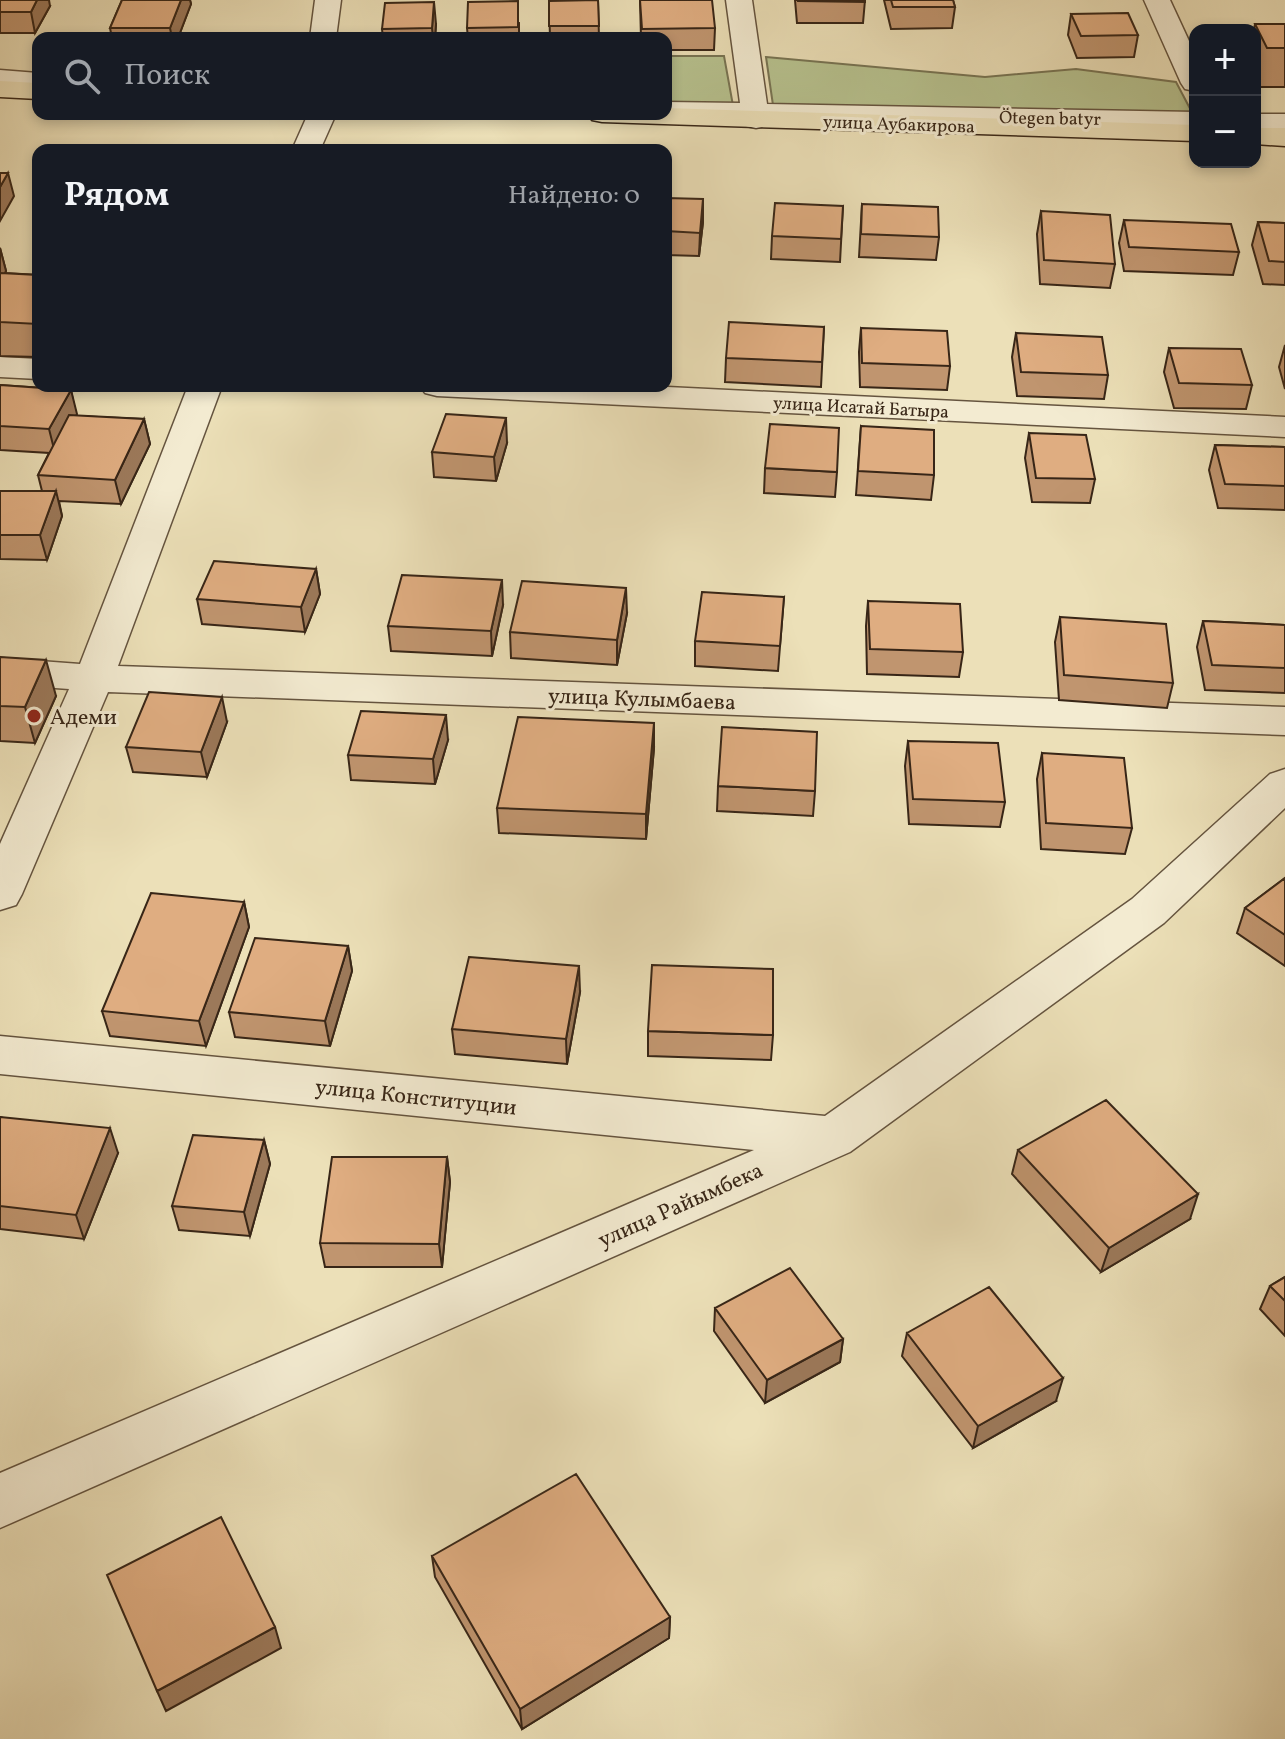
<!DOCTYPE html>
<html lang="ru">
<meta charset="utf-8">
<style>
body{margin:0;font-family:Vollkorn,serif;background:#242831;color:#f1f3f6}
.controls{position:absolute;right:24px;top:24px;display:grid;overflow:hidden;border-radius:16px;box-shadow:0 4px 12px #0003}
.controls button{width:72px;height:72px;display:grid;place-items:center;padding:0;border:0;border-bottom:2px solid #363941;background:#171b24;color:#f1f3f6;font:40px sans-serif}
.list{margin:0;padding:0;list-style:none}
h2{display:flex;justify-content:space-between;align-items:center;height:104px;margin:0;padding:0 32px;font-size:34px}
h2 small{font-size:26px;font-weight:400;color:#9ea1a6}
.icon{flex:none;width:44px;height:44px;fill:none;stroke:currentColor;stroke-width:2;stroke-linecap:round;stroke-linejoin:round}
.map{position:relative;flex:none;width:1285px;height:1739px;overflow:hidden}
.search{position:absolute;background:#171b24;box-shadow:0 4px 12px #0003;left:32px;top:32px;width:640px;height:88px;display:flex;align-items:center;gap:20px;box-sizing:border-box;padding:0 28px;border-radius:16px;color:#9ea1a6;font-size:30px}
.panel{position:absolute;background:#171b24;box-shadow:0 4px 12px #0003;left:32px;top:144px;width:640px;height:248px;border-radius:16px}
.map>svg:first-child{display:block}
.green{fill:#b7c28f;stroke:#787453;stroke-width:2}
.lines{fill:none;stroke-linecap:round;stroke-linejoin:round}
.minor-casing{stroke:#65543f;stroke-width:3}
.major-casing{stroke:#382617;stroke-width:3}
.minor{fill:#f3ebd1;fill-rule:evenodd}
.major{fill:#ece0b8;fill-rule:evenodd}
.wall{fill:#c0956f;stroke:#382617;stroke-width:2}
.shaded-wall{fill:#9c795a;stroke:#382617;stroke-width:2}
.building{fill:#dfad81;stroke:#382617;stroke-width:2}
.poi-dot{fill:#8f2418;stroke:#f3ebd1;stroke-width:3}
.labels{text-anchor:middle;stroke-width:6;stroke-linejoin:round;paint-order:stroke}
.far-street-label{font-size:18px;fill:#382617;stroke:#f3ebd1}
.street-label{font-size:22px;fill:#382617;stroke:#f3ebd1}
.poi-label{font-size:22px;fill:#382617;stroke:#f3ebd1;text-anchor:start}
</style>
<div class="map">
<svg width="1285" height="1739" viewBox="0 0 1285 1739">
<rect width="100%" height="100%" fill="#ece0b8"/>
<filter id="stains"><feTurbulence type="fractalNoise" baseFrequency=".0025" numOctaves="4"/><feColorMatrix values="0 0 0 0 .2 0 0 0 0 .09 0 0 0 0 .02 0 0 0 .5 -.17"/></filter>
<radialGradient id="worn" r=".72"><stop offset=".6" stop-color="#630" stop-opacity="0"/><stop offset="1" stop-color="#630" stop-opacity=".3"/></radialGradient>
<path class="green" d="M666,56H724L734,111L666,109Z
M766,57L985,77L1076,69L1176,82L1195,118L774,112Z"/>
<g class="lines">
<defs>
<path id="minor" d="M315,0H341L336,38H310Z
M726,0H752L767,104L1195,112V128L770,120L766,126L756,128L746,126L742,120L656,116L666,114V102L740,103Z
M1144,0H1170L1195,54V91L1185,89L1181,83Z
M0,70L38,73V89L0,86Z
M308,114H336L320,150H292Z
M1255,114H1285V130H1255Z
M0,357L38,359V379L0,377Z
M188,386H222L118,666L1285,707V735L108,692L22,894L16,905L0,910V844L69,689L0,684V658L80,664Z
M420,386H647L1285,417V437L437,396L425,393Z
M1285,769V808L1164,923L850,1152L0,1528V1473L754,1150L0,1074V1036L825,1116L1132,899L1270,774Z"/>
<path id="major" d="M0,81L38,83V99L0,97Z
M666,108L1195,125V141L602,122L592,120L588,114H666Z
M1255,128H1285V146L1255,144Z"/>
</defs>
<use href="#minor" class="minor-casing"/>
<use href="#major" class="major-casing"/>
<use href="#minor" class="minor"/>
<use href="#major" class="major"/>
</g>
<path class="wall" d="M0,0L50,6L35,33H0Z
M122,0H190L191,4L178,38H112L110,28Z
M598,0L599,38H550L549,1Z
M640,0L715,28L714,50H666V38H641Z
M795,0H865L863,23H797Z
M884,0H953L955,7L952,28L891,29Z
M1071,14L1138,35L1134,57L1077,58L1068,35Z
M519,23V38H468L467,28Z
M436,24L435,38H383L382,29Z
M1255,24H1285V87H1258L1255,81L1254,30Z
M666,198L703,222L699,256L666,255Z
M862,204L939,237L936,260L859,257Z
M843,206L840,262L771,259L772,236Z
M1041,211L1115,264L1110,288L1040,284L1037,234Z
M1124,220L1239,252L1233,275L1124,271L1119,243Z
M1258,222L1285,223V285L1263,284L1252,245Z
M0,248L6,271L5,273L38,275V357L0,356Z
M824,327L821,387L725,382L726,358Z
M861,328L950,366L947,390L860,387L859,352Z
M1016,333L1108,375L1104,399L1017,396L1012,357Z
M1285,345V389L1279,367Z
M1169,348L1252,385L1246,409L1174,408L1164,372Z
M0,385L71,390L76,416L144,419L150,444L121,504L59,501L62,516L47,560L0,559V491H42L38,475L49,453L0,450Z
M861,426L934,475L931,500L856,495Z
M1029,433L1095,479L1090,503L1032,502L1025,458Z
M507,443L496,481L434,477L432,452Z
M1215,445L1285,447V510L1218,508L1209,470Z
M765,468L837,472L835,497L764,493Z
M316,569L320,594L305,632L202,624L197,599Z
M784,597L778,671L695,666V641Z
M868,601L963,652L959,677L867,674L866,626Z
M503,605L492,656L391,651L388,626Z
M627,613L617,665L511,658L510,632Z
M1060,617L1173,683L1167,708L1059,700L1055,642Z
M1203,621L1285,625V693L1205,690L1197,647Z
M0,657L56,696L35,743L0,741Z
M227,722L207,777L133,772L126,747Z
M448,740L435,784L351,780L348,755Z
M908,741L1005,802L1000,827L909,824L905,766Z
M654,748L646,839L499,833L497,808Z
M1042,753L1132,828L1125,854L1041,849L1037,779Z
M718,786L815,791L813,816L717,811Z
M1285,878V966L1237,933L1245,908Z
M244,902L249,927L206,1046L110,1036L102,1011Z
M348,946L352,971L330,1046L235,1037L229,1012Z
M580,992L567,1064L455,1054L452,1029Z
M648,1031L773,1035L771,1060L648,1056Z
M0,1117L118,1153L84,1239L0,1229Z
M264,1140L270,1164L250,1236L179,1230L172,1206Z
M1018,1150L1190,1219L1101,1272L1012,1174Z
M447,1157L450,1182L442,1267H325L320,1243Z
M1285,1277V1336L1260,1309L1270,1286Z
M715,1308L843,1339L840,1362L765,1403L714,1331Z
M907,1333L1056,1401L973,1448L902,1356Z
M432,1556L670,1617L669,1638L522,1729L435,1577Z"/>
<path class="shaded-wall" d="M37,0H49L50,6L35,33L31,12Z
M181,0H190L191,4L178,38H172L170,28Z
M434,2L436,24L435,38H433L432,28Z
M8,173L14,196L0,221V187Z
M703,199V222L699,256L700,233Z
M0,248L6,271L0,283Z
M71,390L77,414L55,453L49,429Z
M506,418L507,443L496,481L494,457Z
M144,419L150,444L121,504L115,480Z
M56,491L62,516L47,560L40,535Z
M316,569L320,594L305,632L301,607Z
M502,580L503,605L492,656L491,631Z
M626,588L627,613L617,665V640Z
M46,660L56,696L35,743L25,707Z
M222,697L227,722L207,777L201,752Z
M446,715L448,740L435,784L433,759Z
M654,723V748L646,839V814Z
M244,902L249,927L206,1046L199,1021Z
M348,946L352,971L330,1046L325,1021Z
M579,966L580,992L567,1064L566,1039Z
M110,1128L118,1153L84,1239L76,1215Z
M264,1140L270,1164L250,1236L244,1212Z
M447,1157L450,1182L442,1267L439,1244Z
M1198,1194L1190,1219L1101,1272L1109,1248Z
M843,1339L840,1362L765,1403L767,1380Z
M1063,1378L1056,1401L973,1448L978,1426Z
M670,1617L669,1638L522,1729L520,1709Z
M275,1627L281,1648L166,1711L157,1691Z"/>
<path class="building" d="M0,0H37L31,12H0Z
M122,0H181L170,28H110Z
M598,0L599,26H549V1Z
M640,0H712L715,28L642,29Z
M798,0H865V2L798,1Z
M891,0H953L955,7H893Z
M518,1V27L467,28L468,2Z
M434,2L432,28L382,29L385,3Z
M1128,13L1138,35L1081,36L1071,14Z
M1255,24H1285V48H1267Z
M0,173H8L0,187Z
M666,198L703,199L700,233L666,231Z
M775,203L843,206L841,239L772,236Z
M862,204L938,207L939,237L861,234Z
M1041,211L1110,215L1115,264L1044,260Z
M1124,220L1231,224L1239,252L1129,247Z
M1258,222L1285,223V262L1269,261Z
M0,273L38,275V324L0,322Z
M729,322L824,327L822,362L726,358Z
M861,328L947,331L950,366L862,363Z
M1016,333L1102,337L1108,375L1021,372Z
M1169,348L1241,349L1252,385L1179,383Z
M0,385L71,390L49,429L0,426Z
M446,414L506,418L494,457L432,452Z
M69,415L144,419L115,480L38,475Z
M770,424L839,428L837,472L765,468Z
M861,426L934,430V475L858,471Z
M1029,433L1086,435L1095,479L1036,478Z
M1215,445L1285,447V486L1225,484Z
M0,491H56L40,535H0Z
M214,561L316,569L301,607L197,599Z
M402,575L502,580L491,631L388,626Z
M522,581L626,588L617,640L510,632Z
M702,592L784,597L780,646L695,641Z
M868,601L960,604L963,652L870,649Z
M1060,617L1166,624L1173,683L1064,675Z
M1203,621L1285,625V668L1212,665Z
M0,657L46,660L25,707L0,706Z
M149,692L222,697L201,752L126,747Z
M361,711L446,715L433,759L348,755Z
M518,717L654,723L646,814L497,808Z
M722,727L817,732L815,791L718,786Z
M908,741L998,743L1005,802L913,799Z
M1042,753L1124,758L1132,828L1046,823Z
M1285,878V935L1245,908Z
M151,893L244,902L199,1021L102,1011Z
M255,938L348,946L325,1021L229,1012Z
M469,957L579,966L566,1039L452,1029Z
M652,965L773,969V1035L648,1031Z
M1106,1100L1198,1194L1109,1248L1018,1150Z
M0,1117L110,1128L76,1215L0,1206Z
M193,1135L264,1140L244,1212L172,1206Z
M332,1157H447L439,1244L320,1243Z
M790,1268L843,1339L767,1380L715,1308Z
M1285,1277V1301L1270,1286Z
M989,1287L1063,1378L978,1426L907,1333Z
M576,1474L670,1617L520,1709L432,1556Z
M221,1517L275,1627L157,1691L107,1575Z"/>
<circle class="poi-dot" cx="34" cy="716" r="8"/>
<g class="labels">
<g class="far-street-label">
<text transform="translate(1050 118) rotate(1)" y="6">Ötegen batyr</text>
<text transform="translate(899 124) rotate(2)" y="6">улица Аубакирова</text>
<text transform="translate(861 407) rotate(3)" y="6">улица Исатай Батыра</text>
</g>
<g class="street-label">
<text transform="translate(642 698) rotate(2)" y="8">улица Кулымбаева</text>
<text transform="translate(416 1096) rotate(6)" y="8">улица Конституции</text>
<text transform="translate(680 1204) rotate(-24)" y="8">улица Райымбека</text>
</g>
<g class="poi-label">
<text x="50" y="724">Адеми</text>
</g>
</g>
<rect width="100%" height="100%" filter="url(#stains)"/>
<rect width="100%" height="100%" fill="url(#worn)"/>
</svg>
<div class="controls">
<button>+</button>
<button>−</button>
</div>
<div class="search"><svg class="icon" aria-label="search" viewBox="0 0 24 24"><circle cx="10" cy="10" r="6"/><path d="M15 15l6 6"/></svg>Поиск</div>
<section class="panel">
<h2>Рядом<small>Найдено: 0</small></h2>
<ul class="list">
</ul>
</section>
</div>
